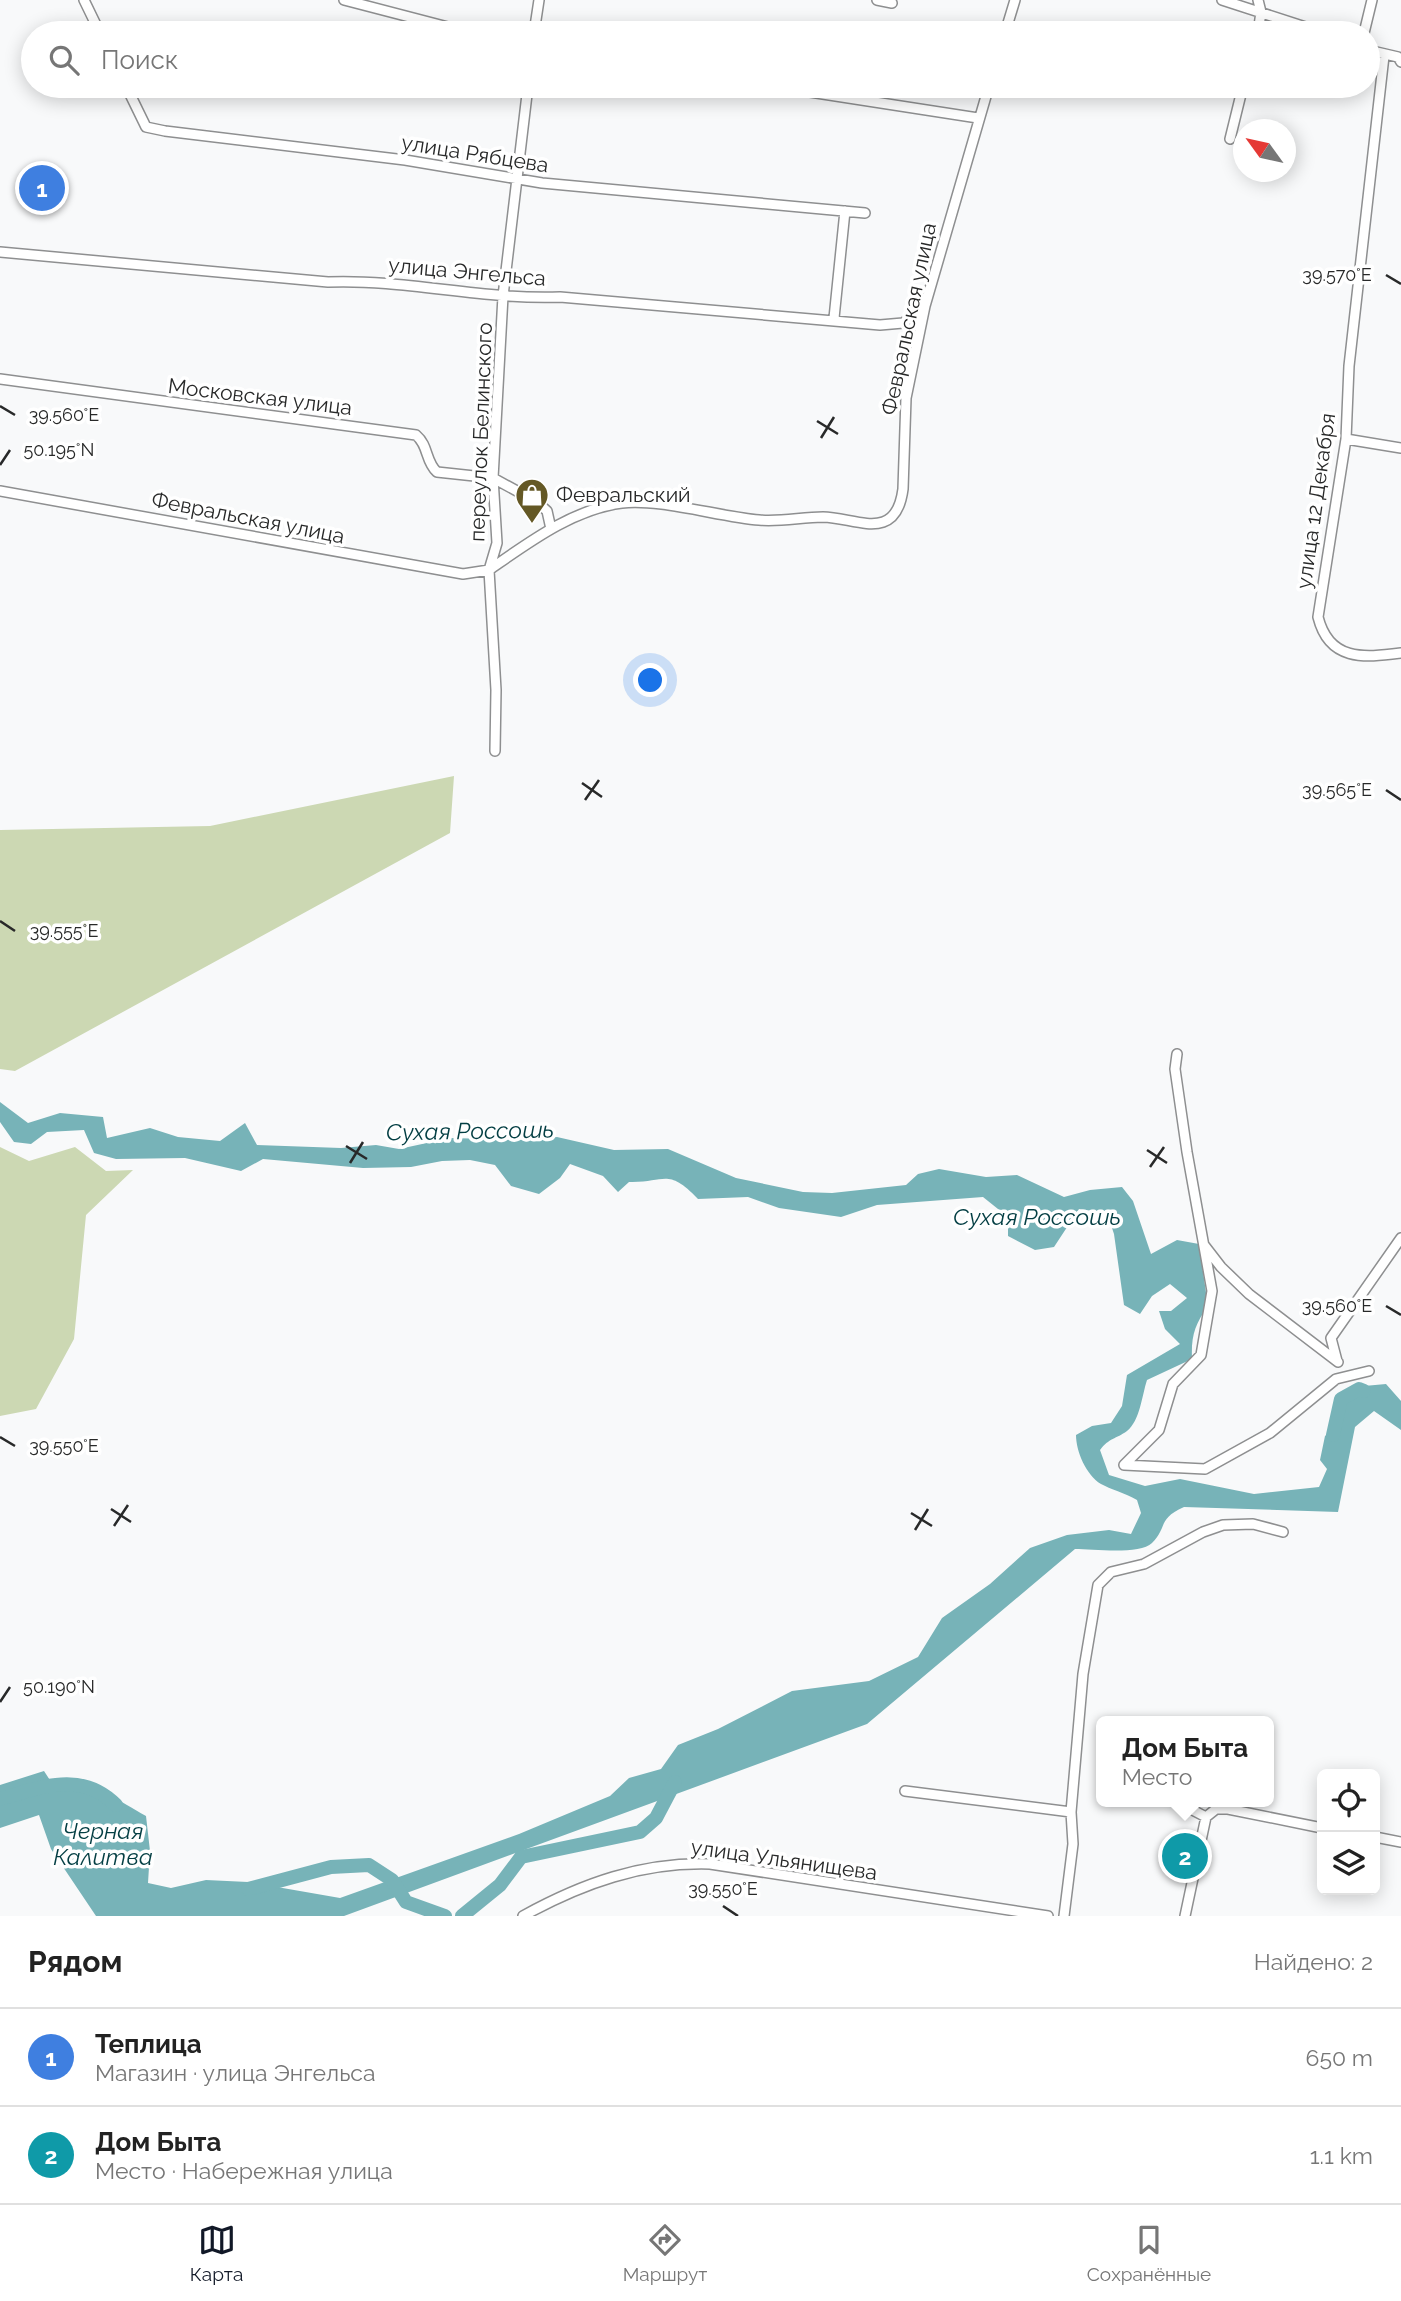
<!DOCTYPE html>
<html lang="ru">
<meta charset="utf-8">
<style>
body{margin:0;font-family:Raleway,sans-serif;background:#f6f6f6;color:#222}
.controls{position:absolute;right:21px;bottom:21px;display:grid;overflow:hidden;border-radius:10px;box-shadow:0 4px 18px #0003}
.controls button{width:63px;height:63px;display:grid;place-items:center;padding:0;border:0;border-bottom:2px solid #e0e0e0;background:#fff;color:#222;font:35px sans-serif}
.compass{position:absolute;left:1233px;top:119px;width:63px;height:63px;border-radius:50%;background:#fff;box-shadow:0 4px 18px #0003;rotate:303deg}
.you{position:absolute;left:651px;top:681px;width:24px;height:24px;margin:-18px;border:5px solid #fff;border-radius:50%;background:#1a73e8;box-shadow:0 0 0 10px #1a73e833}
.badge{display:grid;place-items:center;width:46px;height:46px;border-radius:50%;background:#111827;color:#fff;font-size:23px;font-weight:700}
.pin{position:absolute;translate:-50% -50%;border:4px solid #fff;box-shadow:0 2px 7px #0006}
.popup{position:absolute;left:1096px;top:1716px;width:178px;height:91px;box-sizing:border-box;display:grid;place-content:center;border-radius:10px;background:#fff;filter:drop-shadow(0 2px 5px #0005);font-size:23px;white-space:nowrap;color:#767676}
.popup b{font-size:26px;color:#222}
.popup::after{content:'';position:absolute;left:50%;top:100%;margin-left:-14px;border:14px solid transparent;border-top-color:#fff}
.list{margin:0;padding:0;list-style:none}
h2{display:flex;justify-content:space-between;align-items:center;height:91px;margin:0;padding:0 28px;font-size:30px}
h2 small{font-size:23px;font-weight:400;color:#767676}
.list li{display:grid;grid-template-columns:46px 1fr auto;gap:21px;align-items:center;box-sizing:border-box;height:98px;padding:0 28px;border-top:2px solid #e0e0e0}
.list b{display:block;font-size:26px;white-space:nowrap}
.list p{margin:0;font-size:23px;white-space:nowrap;color:#767676}
.list em{font-size:23px;font-style:normal;color:#767676}
.icon{flex:none;width:38px;height:38px;fill:none;stroke:currentColor;stroke-width:2;stroke-linecap:round;stroke-linejoin:round}
.map{position:relative;flex:none;width:1401px;height:1916px;overflow:hidden}
.search{position:absolute;background:#fff;box-shadow:0 4px 18px #0003;left:21px;right:21px;top:21px;height:77px;display:flex;align-items:center;gap:18px;box-sizing:border-box;padding:0 24px;border-radius:38px;color:#767676;font-size:26px}
.sheet{height:287px;background:#fff}
nav{display:flex;justify-content:space-around;align-items:center;box-sizing:border-box;height:98px;border-top:2px solid #e0e0e0;background:#fff;font-size:19px;color:#767676}
nav a{display:grid;justify-items:center;gap:4px}
nav .on{color:#111827}
.map>svg:first-child{display:block}
.green{fill:#ccd8b3}
.water{fill:#77b3b8}
.lines{fill:none;stroke-linecap:round;stroke-linejoin:round}
.river{stroke:#77b3b8;stroke-width:14}
.street-casing{stroke:#8e8f90;stroke-width:12}
.street{stroke:#fff;stroke-width:9}
.ticks{fill:none;stroke:#282929;stroke-width:2.5}
.labels{text-anchor:middle;stroke-width:7;stroke-linejoin:round;paint-order:stroke}
.street-label{font-size:21px;fill:#282929;stroke:#fff}
.poi-label{font-size:21px;fill:#282929;stroke:#fff;text-anchor:start}
.water-label{font-size:23px;font-style:italic;fill:#033e43;stroke:#fff}
.ticks-label{font-size:18px;text-anchor:middle;fill:#282929;stroke:#fff;stroke-width:7;stroke-linejoin:round;paint-order:stroke}
</style>
<div class="map">
<svg width="1401" height="1916" viewBox="0 0 1401 1916">
<rect width="100%" height="100%" fill="#f8f9fa"/>
<path class="green" d="M454,776L450,833L15,1071L0,1069V830L210,826Z
M0,1147L29,1161L75,1147L106,1171L133,1170L86,1215L74,1339L36,1409L0,1416Z"/>
<path class="water" d="M0,1102L28,1123L60,1113L103,1117L107,1138L150,1128L178,1137L220,1141L245,1123L257,1145L341,1148L376,1145L399,1149L450,1138L533,1140L557,1137L614,1150L668,1149L736,1178L803,1192L832,1193L906,1185L918,1174L939,1169L986,1177L1017,1175L1064,1197L1090,1190L1122,1187L1133,1201L1151,1254L1177,1240L1199,1244L1208,1306C1195,1324 1191,1336 1192,1359L1147,1380C1142,1395 1140,1421 1127,1431C1116,1439 1109,1438 1100,1450L1109,1475L1145,1486L1180,1479L1254,1494L1319,1487L1327,1469L1320,1460L1325,1436L1334,1428L1339,1408L1353,1387L1386,1384L1401,1401V1430L1374,1411L1355,1427L1338,1512L1184,1507C1157,1519 1168,1527 1152,1543C1140,1555 1093,1549 1075,1549L867,1724L344,1916H96L51,1849L39,1815L0,1828V1785L44,1771L57,1791C100,1785 109,1795 146,1816L150,1851L148,1883L171,1888L206,1880L248,1882L340,1898L519,1834L610,1796L629,1778L661,1769L678,1745L718,1729L792,1691L869,1681L918,1657L942,1618L990,1584L1030,1548L1067,1535L1109,1530L1131,1534L1141,1513L1137,1500C1125,1493 1110,1489 1101,1484C1086,1475 1076,1451 1076,1435L1092,1426L1111,1423L1122,1406L1127,1375L1180,1344L1165,1329L1159,1311H1171L1187,1298L1170,1284L1152,1296L1140,1314L1124,1305L1114,1234L1107,1213L1079,1209L1054,1247L1035,1250L1008,1236V1217L983,1197L877,1205L841,1217L779,1208L748,1197L698,1199C667,1167 666,1183 629,1182L618,1192L603,1176L570,1164L560,1178L539,1194L511,1186L495,1165L470,1160L442,1161L411,1167L363,1168L263,1159L241,1171L185,1158L116,1159L94,1153L84,1130L47,1132L31,1144L14,1142L0,1122Z"/>
<g class="lines">
<path class="river" d="M1333,1435L1341,1399L1359,1389L1364,1391
M0,1799C42,1787 81,1770 116,1805
M248,1889L331,1867L369,1865L392,1880L406,1902L445,1916
M462,1916L500,1885L521,1857L640,1832L656,1818L675,1782"/>
<defs>
<path id="street" d="M84,0L100,33
M344,0L471,33
M877,0L892,3
M1222,0L1324,33
M534,33L539,0
M1005,33L1015,0
M1258,33L1261,12L1258,0
M1364,33L1372,0
M1368,50L1398,57L1401,62
M1384,56L1349,366L1346,439L1318,617C1329,661 1363,658 1401,653
M126,86L146,127L165,131L405,160L542,183L865,213
M771,86L978,118
M1230,139L1243,86
M0,252L328,282C406,279 482,300 560,297L880,325L903,323L924,307
M834,318L845,211
M0,379L416,435C429,446 425,461 437,472L493,478L537,502L547,511L551,529
M1346,439L1401,448
M0,491L463,574L489,570L497,543L493,478L503,296L528,86
M495,751L496,690L489,570C528,543 573,509 622,503C657,498 721,517 759,520C781,522 802,517 823,517C857,518 896,543 903,489L906,398L925,306L989,86
M1177,1054L1175,1069L1187,1152L1212,1291L1201,1355L1173,1384L1159,1430L1124,1465L1205,1469L1270,1433L1336,1379L1369,1371
M1204,1245L1221,1267L1249,1294L1338,1362
M1337,1361L1331,1338L1401,1238
M905,1791L1071,1812
M1177,1802L1206,1817L1216,1809H1228L1322,1828
M1375,1837L1401,1842
M523,1916C583,1883 642,1862 710,1864L1048,1916
M1064,1916L1073,1844L1071,1812L1083,1674L1098,1585L1111,1572L1144,1564L1203,1532L1223,1525L1253,1524L1283,1532
M1185,1916L1206,1817"/>
</defs>
<use href="#street" class="street-casing"/>
<use href="#street" class="street"/>
</g>
<path class="ticks" d="M1386,275L1401,284M0,406L15,415M817,421L838,434M821,438L834,417M0,465L10,450M582,783L602,797M1386,790L1401,800M585,800L599,780M0,921L15,931M346,1146L367,1159M1147,1150L1167,1163M350,1163L363,1142M1150,1167L1164,1147M1386,1306L1401,1315M0,1437L15,1446M111,1509L131,1522M911,1513L932,1526M114,1526L128,1505M915,1530L928,1509M0,1702L10,1687M723,1906L738,1916"/>
<defs>
<symbol id="shop-pin" viewBox="-11 -11 22 30"><path d="M0 17L-7.5 6A9.5 9.5 0 1 1 7.5 6Z" fill="#645825" stroke="#fff"/><path d="M-5-2.5h2.3a2.7 3.5 0 0 1 5.4 0H5L5.5 6h-11ZM-1.5-2.5h3a1.5 2.3 0 0 0-3 0Z" fill="#fff"/></symbol>
</defs>
<g fill-rule="evenodd">
<use href="#shop-pin" x="513" y="476" width="38" height="52"/>
</g>
<g class="labels">
<g class="street-label">
<text transform="translate(475 154) rotate(9)" y="7">улица Рябцева</text>
<text transform="translate(467 272) rotate(5)" y="7">улица Энгельса</text>
<text transform="translate(909 319) rotate(-78)" y="7">Февральская улица</text>
<text transform="translate(260 397) rotate(7)" y="7">Московская улица</text>
<text transform="translate(481 432) rotate(-88)" y="7">переулок Белинского</text>
<text transform="translate(1316 501) rotate(-82)" y="7">улица 12 Декабря</text>
<text transform="translate(248 518) rotate(11)" y="7">Февральская улица</text>
<text transform="translate(784 1860) rotate(8)" y="7">улица Ульянищева</text>
</g>
<g class="poi-label">
<text x="556" y="502">Февральский</text>
</g>
<g class="water-label">
<text transform="translate(470 1131) rotate(-1)" y="8">Сухая Россошь</text>
<text x="1037" y="1225">Сухая Россошь</text>
<text x="103" y="1839">Черная<tspan x="103" dy="26">Калитва</tspan></text>
</g>
</g>
<g class="ticks-label">
<text x="1337" y="281">39.570°E</text>
<text x="64" y="421">39.560°E</text>
<text x="59" y="456">50.195°N</text>
<text x="1337" y="796">39.565°E</text>
<text x="64" y="937">39.555°E</text>
<text x="1337" y="1312">39.560°E</text>
<text x="64" y="1452">39.550°E</text>
<text x="59" y="1693">50.190°N</text>
<text x="723" y="1895">39.550°E</text>
</g>
</svg>
<div class="controls">
<button><svg class="icon" aria-label="locate" viewBox="0 0 24 24"><circle cx="12" cy="12" r="6"/><path d="M12 2v4M12 18v4M2 12h4M18 12h4"/></svg></button>
<button><svg class="icon" aria-label="layers" viewBox="0 0 24 24"><path d="M12 4l9 5-9 5-9-5zM3 14l9 5 9-5"/></svg></button>
</div>
<svg class="compass" viewBox="-18 -18 36 36"><path d="M0-13l5 13h-10z" fill="#e53935"/><path d="M0 13l5-13h-10z" fill="#767676"/></svg>
<div class="you"></div>
<div class="pin badge" style="left:42px;top:188px;background:#3f7fe0">1</div>
<div class="pin badge" style="left:1185px;top:1856px;background:#0f9aa8">2</div>
<div class="popup"><b>Дом Быта</b>Место</div>
<div class="search"><svg class="icon" aria-label="search" viewBox="0 0 24 24"><circle cx="10" cy="10" r="6"/><path d="M15 15l6 6"/></svg>Поиск</div>
</div>
<section class="sheet">
<h2>Рядом<small>Найдено: 2</small></h2>
<ul class="list">
<li><span class="badge" style="background:#3f7fe0">1</span><div><b>Теплица</b><p>Магазин · улица Энгельса</p></div><em>650 m</em></li>
<li><span class="badge" style="background:#0f9aa8">2</span><div><b>Дом Быта</b><p>Место · Набережная улица</p></div><em>1.1 km</em></li>
</ul>
</section>
<nav>
<a class="on"><svg class="icon" aria-label="map" viewBox="0 0 24 24"><path d="M3 6l6-2 6 2 6-2v14l-6 2-6-2-6 2zM9 4v14M15 6v14"/></svg>Карта</a>
<a><svg class="icon" aria-label="directions" viewBox="0 0 24 24"><path d="M12 3l9 9-9 9-9-9zM9 14v-3h6M13 9l2 2-2 2"/></svg>Маршрут</a>
<a><svg class="icon" aria-label="saved" viewBox="0 0 24 24"><path d="M7 4h10v16l-5-4-5 4z"/></svg>Сохранённые</a>
</nav>
